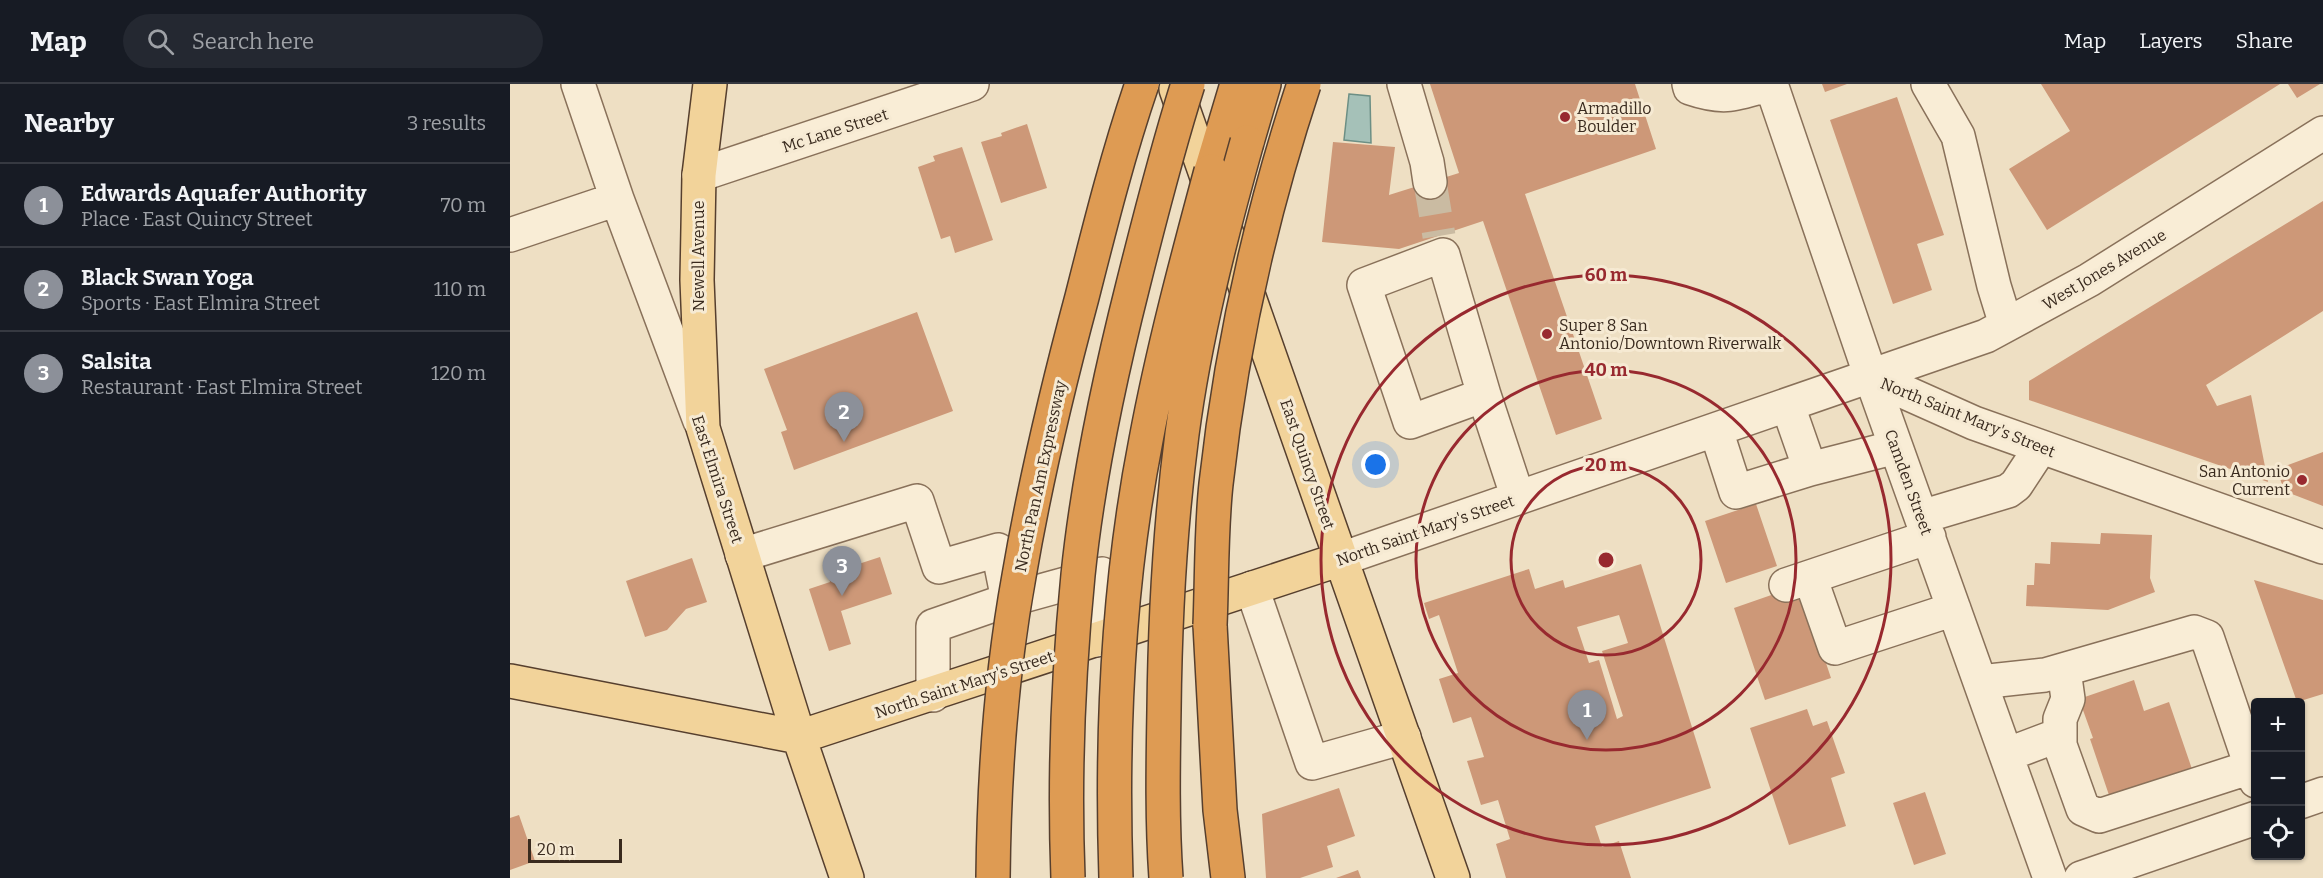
<!DOCTYPE html>
<meta charset="utf-8">
<style>
body{margin:0;font-family:Bitter,serif;background:#242831;color:#f1f3f6}
.controls{position:absolute;right:18px;bottom:18px;display:grid;overflow:hidden;border-radius:6px;box-shadow:0 2px 4px #0004}
.controls button{width:54px;height:54px;display:grid;place-items:center;padding:0;border:0;border-bottom:2px solid #363941;background:#171b24;color:#f1f3f6;font:30px sans-serif}
.scale{position:absolute;left:18px;bottom:15px;width:94px;box-sizing:border-box;padding-left:6px;border:3px solid #392a1e;border-top:0;font-size:16px;line-height:21px;white-space:nowrap;color:#392a1e;-webkit-text-stroke:4px #f6ead3;paint-order:stroke}
.you{position:absolute;left:866px;top:381px;width:21px;height:21px;margin:-15px;border:4px solid #fff;border-radius:50%;background:#1a73e8;box-shadow:0 0 0 9px #1a73e833}
.badge{display:grid;place-items:center;width:39px;height:39px;border-radius:50%;background:#8c9099;color:#fff;font-size:20px;font-weight:700}
.pin{position:absolute;translate:-50% -50px;filter:drop-shadow(0 2px 3px #0008)}
.pin::after{content:'';position:absolute;top:32px;width:21px;height:18px;background:inherit;clip-path:polygon(0 0,100% 0,50% 100%)}
.list{margin:0;padding:0;list-style:none}
h2{display:flex;justify-content:space-between;align-items:center;height:78px;margin:0;padding:0 24px;font-size:26px}
h2 small{font-size:20px;font-weight:400;color:#9ea1a6}
.list li{display:grid;grid-template-columns:39px 1fr auto;gap:18px;align-items:center;box-sizing:border-box;height:84px;padding:0 24px;border-top:2px solid #363941}
.list b{display:block;font-size:22px;white-space:nowrap}
.list p{margin:0;font-size:20px;white-space:nowrap;color:#9ea1a6}
.list em{font-size:20px;font-style:normal;color:#9ea1a6}
.icon{flex:none;width:33px;height:33px;fill:none;stroke:currentColor;stroke-width:2;stroke-linecap:round;stroke-linejoin:round}
.map{position:relative;flex:none;width:1813px;height:794px;overflow:hidden}
header{display:flex;align-items:center;gap:36px;box-sizing:border-box;height:84px;padding:0 30px;background:#171b24;border-bottom:2px solid #363941}
header strong{font-size:28px}
nav{display:flex;gap:33px;margin-inline-start:auto;font-size:21px}
.search{width:420px;height:54px;background:#242831;display:flex;align-items:center;gap:15px;box-sizing:border-box;padding:0 21px;border-radius:33px;color:#9ea1a6;font-size:22px}
main{display:flex}
aside{flex:1;background:#171b24}
.map>svg:first-child{display:block}
.water{fill:#a5c1b8;stroke:#6c8f85;stroke-width:1.5}
.building{fill:#cd9878;fill-rule:evenodd}
.lines{fill:none;stroke-linecap:round;stroke-linejoin:round}
.minor-tunnel{stroke:#cabba2;stroke-width:33;stroke-dasharray:33 16;stroke-linecap:butt}
.minor-casing{stroke:#89715a;stroke-width:36}
.major-casing{stroke:#563f2e;stroke-width:36}
.highway-casing{stroke:#563f2e;stroke-width:36}
.minor{stroke:#f9edd6;stroke-width:33}
.major{stroke:#f2d39a;stroke-width:33}
.highway{stroke:#de9b53;stroke-width:33}
.highway-bridge-casing{stroke:#563f2e;stroke-width:36;stroke-linecap:butt}
.highway-bridge{stroke:#de9b53;stroke-width:33}
.ring{fill:none;stroke:#98292f;stroke-width:3}
.poi-dot{fill:#98292f;stroke:#f6ead3;stroke-width:2}
.labels{text-anchor:middle;stroke-width:6;stroke-linejoin:round;paint-order:stroke}
.poi-label{font-size:16px;fill:#392a1e;stroke:#f6ead3;text-anchor:start}
.street-label{font-size:16px;fill:#392a1e;stroke:#f6ead3}
.centre{fill:#98292f;stroke:#f6ead3;stroke-width:3}
.ring-label{font-size:18px;text-anchor:middle;font-weight:bold;fill:#98292f;stroke:#f6ead3;stroke-width:6;stroke-linejoin:round;paint-order:stroke}
</style>
<header>
<strong>Map</strong>
<div class="search"><svg class="icon" aria-label="search" viewBox="0 0 24 24"><circle cx="10" cy="10" r="6"/><path d="M15 15l6 6"/></svg>Search here</div>
<nav><a>Map</a><a>Layers</a><a>Share</a></nav>
</header>
<main>
<aside>
<h2>Nearby<small>3 results</small></h2>
<ul class="list">
<li><span class="badge">1</span><div><b>Edwards Aquafer Authority</b><p>Place · East Quincy Street</p></div><em>70 m</em></li>
<li><span class="badge">2</span><div><b>Black Swan Yoga</b><p>Sports · East Elmira Street</p></div><em>110 m</em></li>
<li><span class="badge">3</span><div><b>Salsita</b><p>Restaurant · East Elmira Street</p></div><em>120 m</em></li>
</ul>
</aside>
<div class="map">
<svg width="1813" height="794" viewBox="0 0 1813 794">
<rect width="100%" height="100%" fill="#eedfc3"/>
<path class="water" d="M839,10L860,12L861,59L834,56Z"/>
<path class="building" d="M920,0H1125L1146,65L1015,110L1092,335L1046,351L973,137L889,165L812,158L823,58L885,63L879,111L949,89Z
M1312,0H1337L1315,8Z
M1531,0H1770L1537,146L1499,85L1560,47Z
M1778,0H1810L1787,14Z
M1387,13L1434,151L1407,160L1422,206L1383,220L1320,36Z
M517,40L537,104L491,119L471,58L492,52L491,49Z
M452,63L483,156L445,169L440,152L431,155L408,83L425,77L423,72Z
M1813,117V227L1696,301L1707,322L1741,311L1758,398L1519,316V297Z
M407,228L443,327L284,386L271,348L277,346L254,285Z
M1813,368V422L1774,407L1767,385Z
M1246,420L1267,482L1216,499L1195,437Z
M1591,449L1642,451L1640,494L1645,508L1598,526L1516,522L1517,501H1524L1525,479L1540,480L1541,458L1590,460Z
M370,473L382,510L331,527L341,560L319,567L299,505L320,498L318,490Z
M182,474L197,518L176,525L157,546L135,553L116,497Z
M1131,480L1201,704L1085,742L1092,763L1109,757L1121,794H996L986,760L1000,755L988,716L971,721L957,677L974,673L961,633L943,639L929,595L948,589L929,531L919,535L914,519L1019,485L1025,505L1053,496L1055,504ZM1109,531L1118,559L1092,567L1113,632L1107,635L1089,576L1079,579L1067,543Z
M1744,496L1813,516V610L1787,618Z
M1290,501L1321,594L1255,616L1224,524Z
M1624,596L1634,627L1659,618L1683,688L1601,717L1580,655L1583,654L1569,615Z
M1297,625L1303,642L1317,637L1335,689L1321,694L1336,742L1279,761L1240,644Z
M829,704L845,752L817,762L823,783L790,794H756L752,730Z
M1415,708L1436,770L1404,781L1383,719Z
M9,731L25,777L0,786V734Z
M848,786L851,794H826Z"/>
<g class="lines">
<path class="minor-tunnel" d="M920,98L929,152"/>
<defs>
<path id="minor" d="M68,0L107,115L190,337
M894,0L917,78L920,98
M1179,0L1180,4C1215,16 1226,10 1260,0
M1261,0L1361,293L1540,794
M1418,0L1448,52L1484,202L1496,241
M189,91L462,0
M0,151L107,115
M1361,293L1464,339L1813,463
M974,311L900,338L854,201L933,171L974,311L1008,414
M1278,322L1300,385
M1206,346L1226,408L1300,385L1386,363
M1411,433L1498,407L1506,401L1531,363
M232,471L407,417L429,483L488,466L498,516L423,542V611
M831,475L1476,252L1579,196L1813,49
M1300,493L1325,564L1444,525
M1276,501L1419,453
M742,504L802,679L894,653
M498,516L592,490L587,556
M1554,586L1558,615L1550,635V661L1573,725L1589,732L1741,683
M1470,598L1535,591L1684,548L1697,553L1746,697
M1496,671L1549,651
M1790,718L1813,710
M1571,794L1746,734"/>
<path id="major" d="M200,0L189,91L187,196L193,344L289,653L337,794
M666,5L943,794
M0,597L289,653L831,475"/>
<path id="highway" d="M737,58L754,0
M701,87L727,0
M700,541L710,726L718,794"/>
</defs>
<use href="#minor" class="minor-casing"/>
<use href="#major" class="major-casing"/>
<use href="#highway" class="highway-casing"/>
<use href="#minor" class="minor"/>
<use href="#major" class="major"/>
<use href="#highway" class="highway"/>
<defs>
<path id="highway-bridge" d="M700,541C702,494 701,446 706,400C721,264 751,130 794,0
M483,794C484,693 491,591 509,492C525,398 547,306 572,213C590,142 608,70 632,0
M558,794C554,692 558,592 568,491C578,393 599,296 623,201C640,133 657,66 678,0
M606,794C601,648 608,499 636,356C653,265 677,176 701,87
M656,794C652,738 653,682 654,626C655,534 660,442 672,350C685,252 710,154 737,58"/>
</defs>
<use href="#highway-bridge" class="highway-bridge-casing"/>
<use href="#highway-bridge" class="highway-bridge"/>
</g>
<g class="ring">
<circle cx="1096" cy="476" r="95"/>
<circle cx="1096" cy="476" r="190"/>
<circle cx="1096" cy="476" r="285"/>
</g>
<g class="poi-dot">
<circle cx="1055" cy="33" r="6"/>
<circle cx="1037" cy="250" r="6"/>
<circle cx="1792" cy="396" r="6"/>
</g>
<g class="labels">
<g class="poi-label">
<text x="1067" y="30">Armadillo<tspan x="1067" dy="18">Boulder</tspan></text>
<text x="1049" y="247">Super 8 San<tspan x="1049" dy="18">Antonio/Downtown Riverwalk</tspan></text>
<text x="1780" y="393" text-anchor="end">San Antonio<tspan x="1780" dy="18">Current</tspan></text>
</g>
<g class="street-label">
<text transform="translate(325 46) rotate(-18)" y="6">Mc Lane Street</text>
<text transform="translate(188 172) rotate(-90)" y="6">Newell Avenue</text>
<text transform="translate(1594 185) rotate(-31)" y="6">West Jones Avenue</text>
<text transform="translate(1458 333) rotate(22)" y="6">North Saint Mary's Street</text>
<text transform="translate(798 380) rotate(71)" y="6">East Quincy Street</text>
<text transform="translate(530 392) rotate(-78)" y="6">North Pan Am Expressway</text>
<text transform="translate(208 395) rotate(72)" y="6">East Elmira Street</text>
<text transform="translate(1399 398) rotate(70)" y="6">Camden Street</text>
<text transform="translate(915 446) rotate(-19)" y="6">North Saint Mary's Street</text>
<text transform="translate(454 600) rotate(-18)" y="6">North Saint Mary's Street</text>
</g>
</g>
<circle cx="1096" cy="476" r="9" class="centre"/>
<g class="ring-label">
<text x="1096" y="197">60 m</text>
<text x="1096" y="292">40 m</text>
<text x="1096" y="387">20 m</text>
</g>
</svg>
<div class="controls">
<button>+</button>
<button>−</button>
<button><svg class="icon" aria-label="locate" viewBox="0 0 24 24"><circle cx="12" cy="12" r="6"/><path d="M12 2v4M12 18v4M2 12h4M18 12h4"/></svg></button>
</div>
<div class="scale">20 m</div>
<div class="you"></div>
<div class="pin badge" style="left:1077px;top:656px">1</div>
<div class="pin badge" style="left:334px;top:358px">2</div>
<div class="pin badge" style="left:332px;top:512px">3</div>
</div>
</main>
